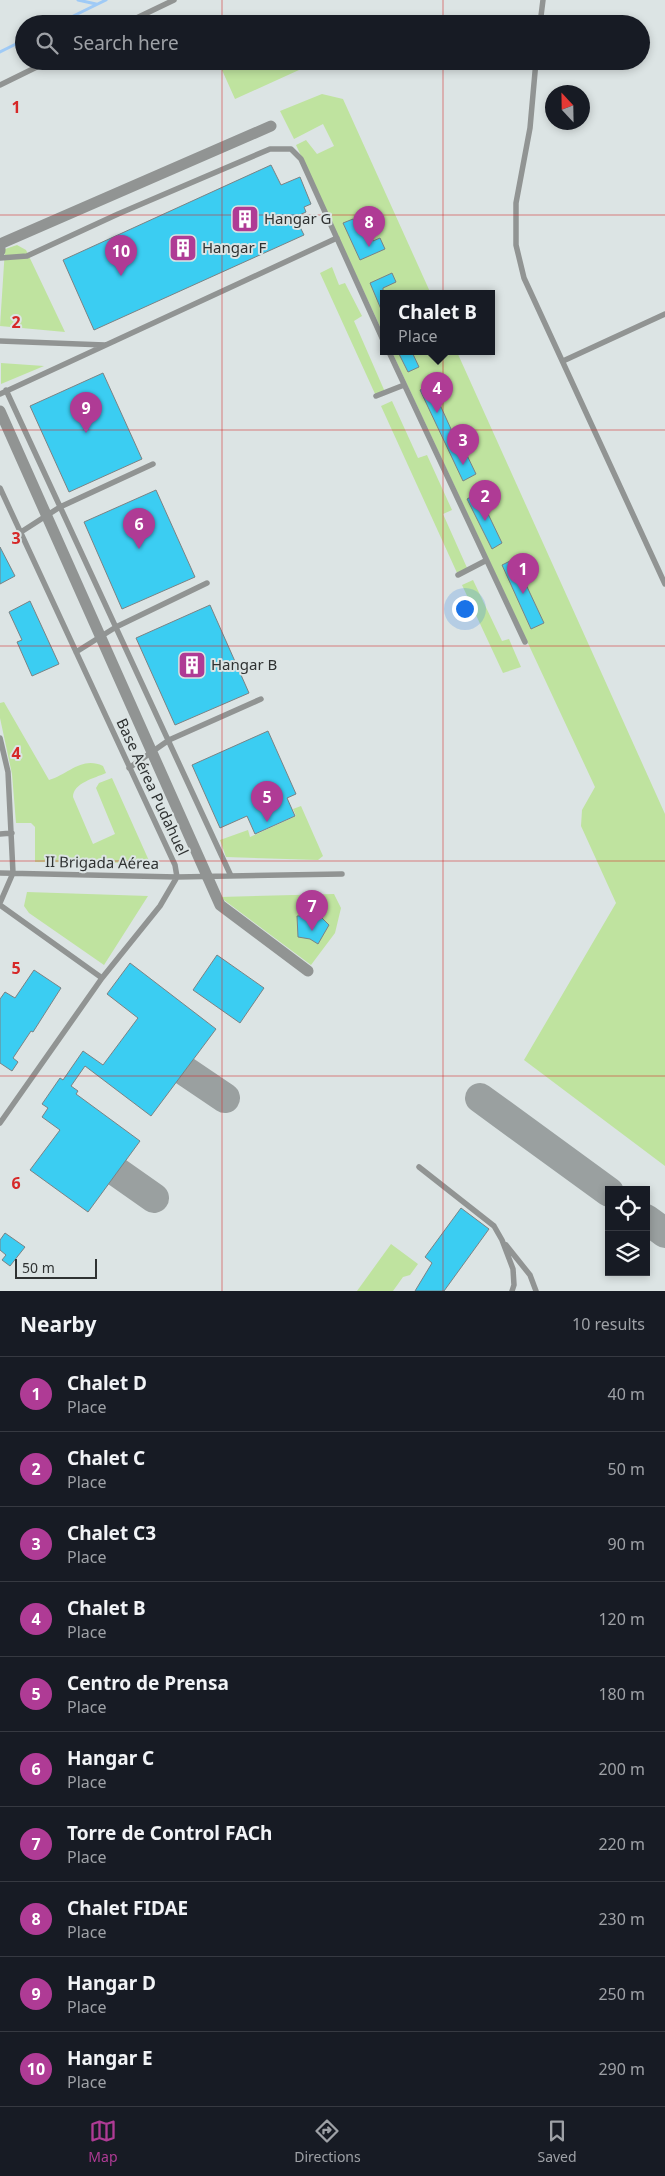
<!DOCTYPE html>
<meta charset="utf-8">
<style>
body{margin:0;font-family:"Noto Sans",sans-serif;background:#242831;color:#f1f3f6}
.controls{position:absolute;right:15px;bottom:15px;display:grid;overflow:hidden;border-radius:0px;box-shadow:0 2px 8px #0003}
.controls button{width:45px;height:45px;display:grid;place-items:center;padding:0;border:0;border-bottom:1px solid #363941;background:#171b24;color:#f1f3f6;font:25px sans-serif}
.compass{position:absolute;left:545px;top:85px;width:45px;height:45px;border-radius:50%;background:#171b24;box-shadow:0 2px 8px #0003;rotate:338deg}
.scale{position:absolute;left:15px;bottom:12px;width:82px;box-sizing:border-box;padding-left:5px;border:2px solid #2f3232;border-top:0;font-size:14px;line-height:18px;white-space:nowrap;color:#2f3232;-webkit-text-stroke:4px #dce4e4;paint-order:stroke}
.you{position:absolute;left:464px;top:608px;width:18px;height:18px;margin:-12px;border:4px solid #fff;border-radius:50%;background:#1a73e8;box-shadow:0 0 0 8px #1a73e833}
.badge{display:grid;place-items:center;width:32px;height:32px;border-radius:50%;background:#af3b95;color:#fff;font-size:16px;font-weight:700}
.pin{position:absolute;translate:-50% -41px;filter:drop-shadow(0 1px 2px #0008)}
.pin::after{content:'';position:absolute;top:26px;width:18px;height:15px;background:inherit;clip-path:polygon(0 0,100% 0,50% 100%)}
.popup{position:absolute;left:380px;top:290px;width:115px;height:65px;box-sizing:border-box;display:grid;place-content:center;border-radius:0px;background:#171b24;filter:drop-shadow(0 1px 4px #0005);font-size:16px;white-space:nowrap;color:#9ea1a6}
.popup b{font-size:19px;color:#f1f3f6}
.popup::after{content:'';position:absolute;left:50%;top:100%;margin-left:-10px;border:10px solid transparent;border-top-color:#171b24}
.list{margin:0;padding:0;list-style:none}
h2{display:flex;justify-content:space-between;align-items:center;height:65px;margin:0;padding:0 20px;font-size:21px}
h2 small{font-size:16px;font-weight:400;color:#9ea1a6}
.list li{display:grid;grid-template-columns:32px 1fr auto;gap:15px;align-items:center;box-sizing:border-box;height:75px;padding:0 20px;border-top:1px solid #363941}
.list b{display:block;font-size:19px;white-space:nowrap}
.list p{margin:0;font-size:16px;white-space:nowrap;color:#9ea1a6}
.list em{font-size:16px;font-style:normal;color:#9ea1a6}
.icon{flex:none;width:28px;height:28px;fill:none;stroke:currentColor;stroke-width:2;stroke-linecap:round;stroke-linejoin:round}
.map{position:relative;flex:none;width:665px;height:1291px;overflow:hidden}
.search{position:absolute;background:#171b24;box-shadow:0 2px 8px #0003;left:15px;right:15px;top:15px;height:55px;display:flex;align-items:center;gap:12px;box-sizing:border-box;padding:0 18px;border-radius:28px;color:#9ea1a6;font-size:19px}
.sheet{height:815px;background:#171b24}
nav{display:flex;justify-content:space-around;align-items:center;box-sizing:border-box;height:70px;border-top:1px solid #363941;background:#171b24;font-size:14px;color:#9ea1a6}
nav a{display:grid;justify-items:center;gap:2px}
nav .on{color:#af3b95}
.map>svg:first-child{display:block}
.green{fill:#bfe39f}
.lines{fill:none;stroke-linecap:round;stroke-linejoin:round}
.stream{stroke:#9fcaf6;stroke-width:3}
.taxiway{stroke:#9aa0a0;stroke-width:30}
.building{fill:#3bcdf2;stroke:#7b8284}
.lane{stroke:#919493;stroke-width:5.5}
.street{stroke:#919493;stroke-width:11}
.grid{fill:none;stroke:#d62828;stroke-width:1;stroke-opacity:0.55}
.labels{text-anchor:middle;stroke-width:4;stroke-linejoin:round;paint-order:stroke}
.poi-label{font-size:15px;fill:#2f3232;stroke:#dce4e4;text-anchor:start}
.street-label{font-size:15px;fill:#2f3232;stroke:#dce4e4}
.grid-label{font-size:16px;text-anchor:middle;font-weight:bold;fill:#d62828;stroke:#dce4e4;stroke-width:4;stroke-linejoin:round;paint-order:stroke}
</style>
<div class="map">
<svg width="665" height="1291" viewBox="0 0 665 1291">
<rect width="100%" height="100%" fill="#dce4e4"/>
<path class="green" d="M242,61H295L299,70L235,99L222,70Z
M322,94L343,99L431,294H383V333L296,145L306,140L317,154L334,146L323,124L294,139L280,111Z
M17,245L26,250L65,332L0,326L5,249Z
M332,267L339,285L345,283L362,316L354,321L385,392L376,396L320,273Z
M392,352H457L665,814V1166L524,1060L616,903L581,826L582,810L595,787Z
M1,363L44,366L1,384Z
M392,401L418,458L427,455L452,510L443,514L468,570L458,575L381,406Z
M473,580L502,641L509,639L521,667L503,673L462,585Z
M4,702L49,780C69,774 82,756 103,766L106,773C95,778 73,783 73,797L93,844L115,834L96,788L99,783L112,778L150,863L35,862V827L31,823H16L12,774L0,718V703Z
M301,806L323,856L318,860L226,857L220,840L248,830L250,837L296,816L293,809Z
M27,892L148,896L104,965L29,913L24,906Z
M334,894L341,908L335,933L311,965L220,897Z
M391,1244L418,1264L410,1275L403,1277L393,1291H357Z"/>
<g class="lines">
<path class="stream" d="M78,0L96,4
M57,24L106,0
M0,52L24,40"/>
<path class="taxiway" d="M185,1071L225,1098
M480,1098L609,1192
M117,1172L154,1198
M646,1219L665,1233"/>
</g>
<path class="building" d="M271,165L281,185L300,177L311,204L304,207L306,212L295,217L304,235L94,330L63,260Z
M353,219L355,223L365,219L373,241L380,238L385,249L360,260L343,223Z
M392,273L396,282L383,288V314L370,283Z
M398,352H412L419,367L408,372Z
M103,373L142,459L69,492L30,406Z
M431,385L461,451L464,449L476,474L463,481L420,390Z
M156,490L195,577L122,609L84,522Z
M478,493L502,543L492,549L467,499Z
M0,547L15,576L0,584Z
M514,559L544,623L531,629L502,565Z
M30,601L59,664L32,676L17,642L22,640L9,612Z
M210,605L249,693L175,725L136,638Z
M268,731L296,794L287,798L295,816L255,834L247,816L220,828L192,765Z
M319,915L329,925L318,944L310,939L298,937L297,916Z
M217,955L264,988L240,1023L193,990Z
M130,963L216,1029L151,1116L85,1066L71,1086L78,1091L76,1094L140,1141L88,1212L30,1170L60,1130L42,1117L48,1108L42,1104L60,1078L63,1080L83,1051L103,1065L138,1018L107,994Z
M34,970L61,988L33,1032L31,1031L13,1058L18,1062L12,1071L0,1063V999L5,992L15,998Z
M461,1208L489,1229L444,1291H415L432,1263L425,1257Z
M5,1233L25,1247L10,1266L2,1260L6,1255L0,1250V1240Z"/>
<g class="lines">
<path class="lane" d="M124,24L174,0
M540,24L543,0
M536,61L530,128L516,203V245L524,278L665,584
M0,85L49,61
M0,258L27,256L118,214L270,149H291L301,159L383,340
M0,341L105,345
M389,352L525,642
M563,361L665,314
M6,390L231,876
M0,394L337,238
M376,396L404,385
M0,488L175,865L177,877L160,906L102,978L0,1123
M21,532L60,507L153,464
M458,575L485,561
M76,652L116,627L207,583
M0,738L8,772L13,873L0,903
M129,768L169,740L261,699
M0,834L12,833
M0,873L177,877L342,874
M0,905L102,978
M419,1167L494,1226L502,1240L513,1269L514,1285L512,1291
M506,1245L530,1275L536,1291"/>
<path class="street" d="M0,251V244L271,126
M0,411L220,905L308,971"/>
</g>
<path class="grid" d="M222,0V24M443,0V24M222,61V1291M443,61V1291M0,215H665M0,430H665M0,646H665M0,861H665M0,1076H665"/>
<defs>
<symbol id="building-square" viewBox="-11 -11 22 22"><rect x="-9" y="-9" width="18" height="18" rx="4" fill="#af3b95" stroke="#dce4e4"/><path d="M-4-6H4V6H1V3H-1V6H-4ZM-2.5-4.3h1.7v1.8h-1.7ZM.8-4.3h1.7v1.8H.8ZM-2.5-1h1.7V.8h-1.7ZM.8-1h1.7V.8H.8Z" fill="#fff"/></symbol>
</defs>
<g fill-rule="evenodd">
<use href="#building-square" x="229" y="203" width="32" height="32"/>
<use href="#building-square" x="167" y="232" width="32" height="32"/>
<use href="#building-square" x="176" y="649" width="32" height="32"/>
</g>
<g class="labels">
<g class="poi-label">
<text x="264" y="224">Hangar G</text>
<text x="202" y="253">Hangar F</text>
<text x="211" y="670">Hangar B</text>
</g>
<g class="street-label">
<text transform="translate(152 787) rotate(65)" y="5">Base Aérea Pudahuel</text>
<text transform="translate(102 863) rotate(1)" y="5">II Brigada Aérea</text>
</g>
</g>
<g class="grid-label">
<text x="16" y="113">1</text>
<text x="16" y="328">2</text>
<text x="16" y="544">3</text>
<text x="16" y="759">4</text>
<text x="16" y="974">5</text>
<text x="16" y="1189">6</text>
</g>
</svg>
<div class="controls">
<button><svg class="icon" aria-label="locate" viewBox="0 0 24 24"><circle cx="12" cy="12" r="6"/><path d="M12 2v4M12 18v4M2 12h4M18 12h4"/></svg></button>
<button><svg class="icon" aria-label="layers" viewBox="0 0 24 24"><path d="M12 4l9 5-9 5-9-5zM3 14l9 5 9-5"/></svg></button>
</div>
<svg class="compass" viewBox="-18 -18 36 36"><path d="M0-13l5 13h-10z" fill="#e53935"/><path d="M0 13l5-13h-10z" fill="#9ea1a6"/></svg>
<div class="scale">50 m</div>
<div class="you"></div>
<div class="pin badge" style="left:523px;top:594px">1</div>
<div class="pin badge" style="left:485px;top:521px">2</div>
<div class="pin badge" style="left:463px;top:465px">3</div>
<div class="pin badge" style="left:437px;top:413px">4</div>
<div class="popup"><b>Chalet B</b>Place</div>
<div class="pin badge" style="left:267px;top:822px">5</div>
<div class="pin badge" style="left:139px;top:549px">6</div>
<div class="pin badge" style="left:312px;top:931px">7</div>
<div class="pin badge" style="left:369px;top:247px">8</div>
<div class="pin badge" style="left:86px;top:433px">9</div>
<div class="pin badge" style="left:121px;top:276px">10</div>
<div class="search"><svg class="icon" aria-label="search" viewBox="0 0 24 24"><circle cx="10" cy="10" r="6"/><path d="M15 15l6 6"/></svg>Search here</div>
</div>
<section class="sheet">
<h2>Nearby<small>10 results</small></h2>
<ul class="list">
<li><span class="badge">1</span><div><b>Chalet D</b><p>Place</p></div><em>40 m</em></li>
<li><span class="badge">2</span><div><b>Chalet C</b><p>Place</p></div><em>50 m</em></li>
<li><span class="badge">3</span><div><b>Chalet C3</b><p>Place</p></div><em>90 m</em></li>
<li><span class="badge">4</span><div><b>Chalet B</b><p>Place</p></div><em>120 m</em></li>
<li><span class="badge">5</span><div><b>Centro de Prensa</b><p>Place</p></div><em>180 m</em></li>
<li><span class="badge">6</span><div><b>Hangar C</b><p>Place</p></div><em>200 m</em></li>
<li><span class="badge">7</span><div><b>Torre de Control FACh</b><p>Place</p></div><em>220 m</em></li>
<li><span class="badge">8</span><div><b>Chalet FIDAE</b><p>Place</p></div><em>230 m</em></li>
<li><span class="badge">9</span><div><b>Hangar D</b><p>Place</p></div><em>250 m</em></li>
<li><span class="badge">10</span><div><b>Hangar E</b><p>Place</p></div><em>290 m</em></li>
</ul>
</section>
<nav>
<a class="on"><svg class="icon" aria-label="map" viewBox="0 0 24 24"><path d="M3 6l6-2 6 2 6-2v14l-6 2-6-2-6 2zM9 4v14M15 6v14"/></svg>Map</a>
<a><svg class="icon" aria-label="directions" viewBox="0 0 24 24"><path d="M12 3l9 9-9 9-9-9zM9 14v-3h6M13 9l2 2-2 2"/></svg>Directions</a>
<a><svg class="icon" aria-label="saved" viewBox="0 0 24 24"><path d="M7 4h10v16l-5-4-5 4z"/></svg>Saved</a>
</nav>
